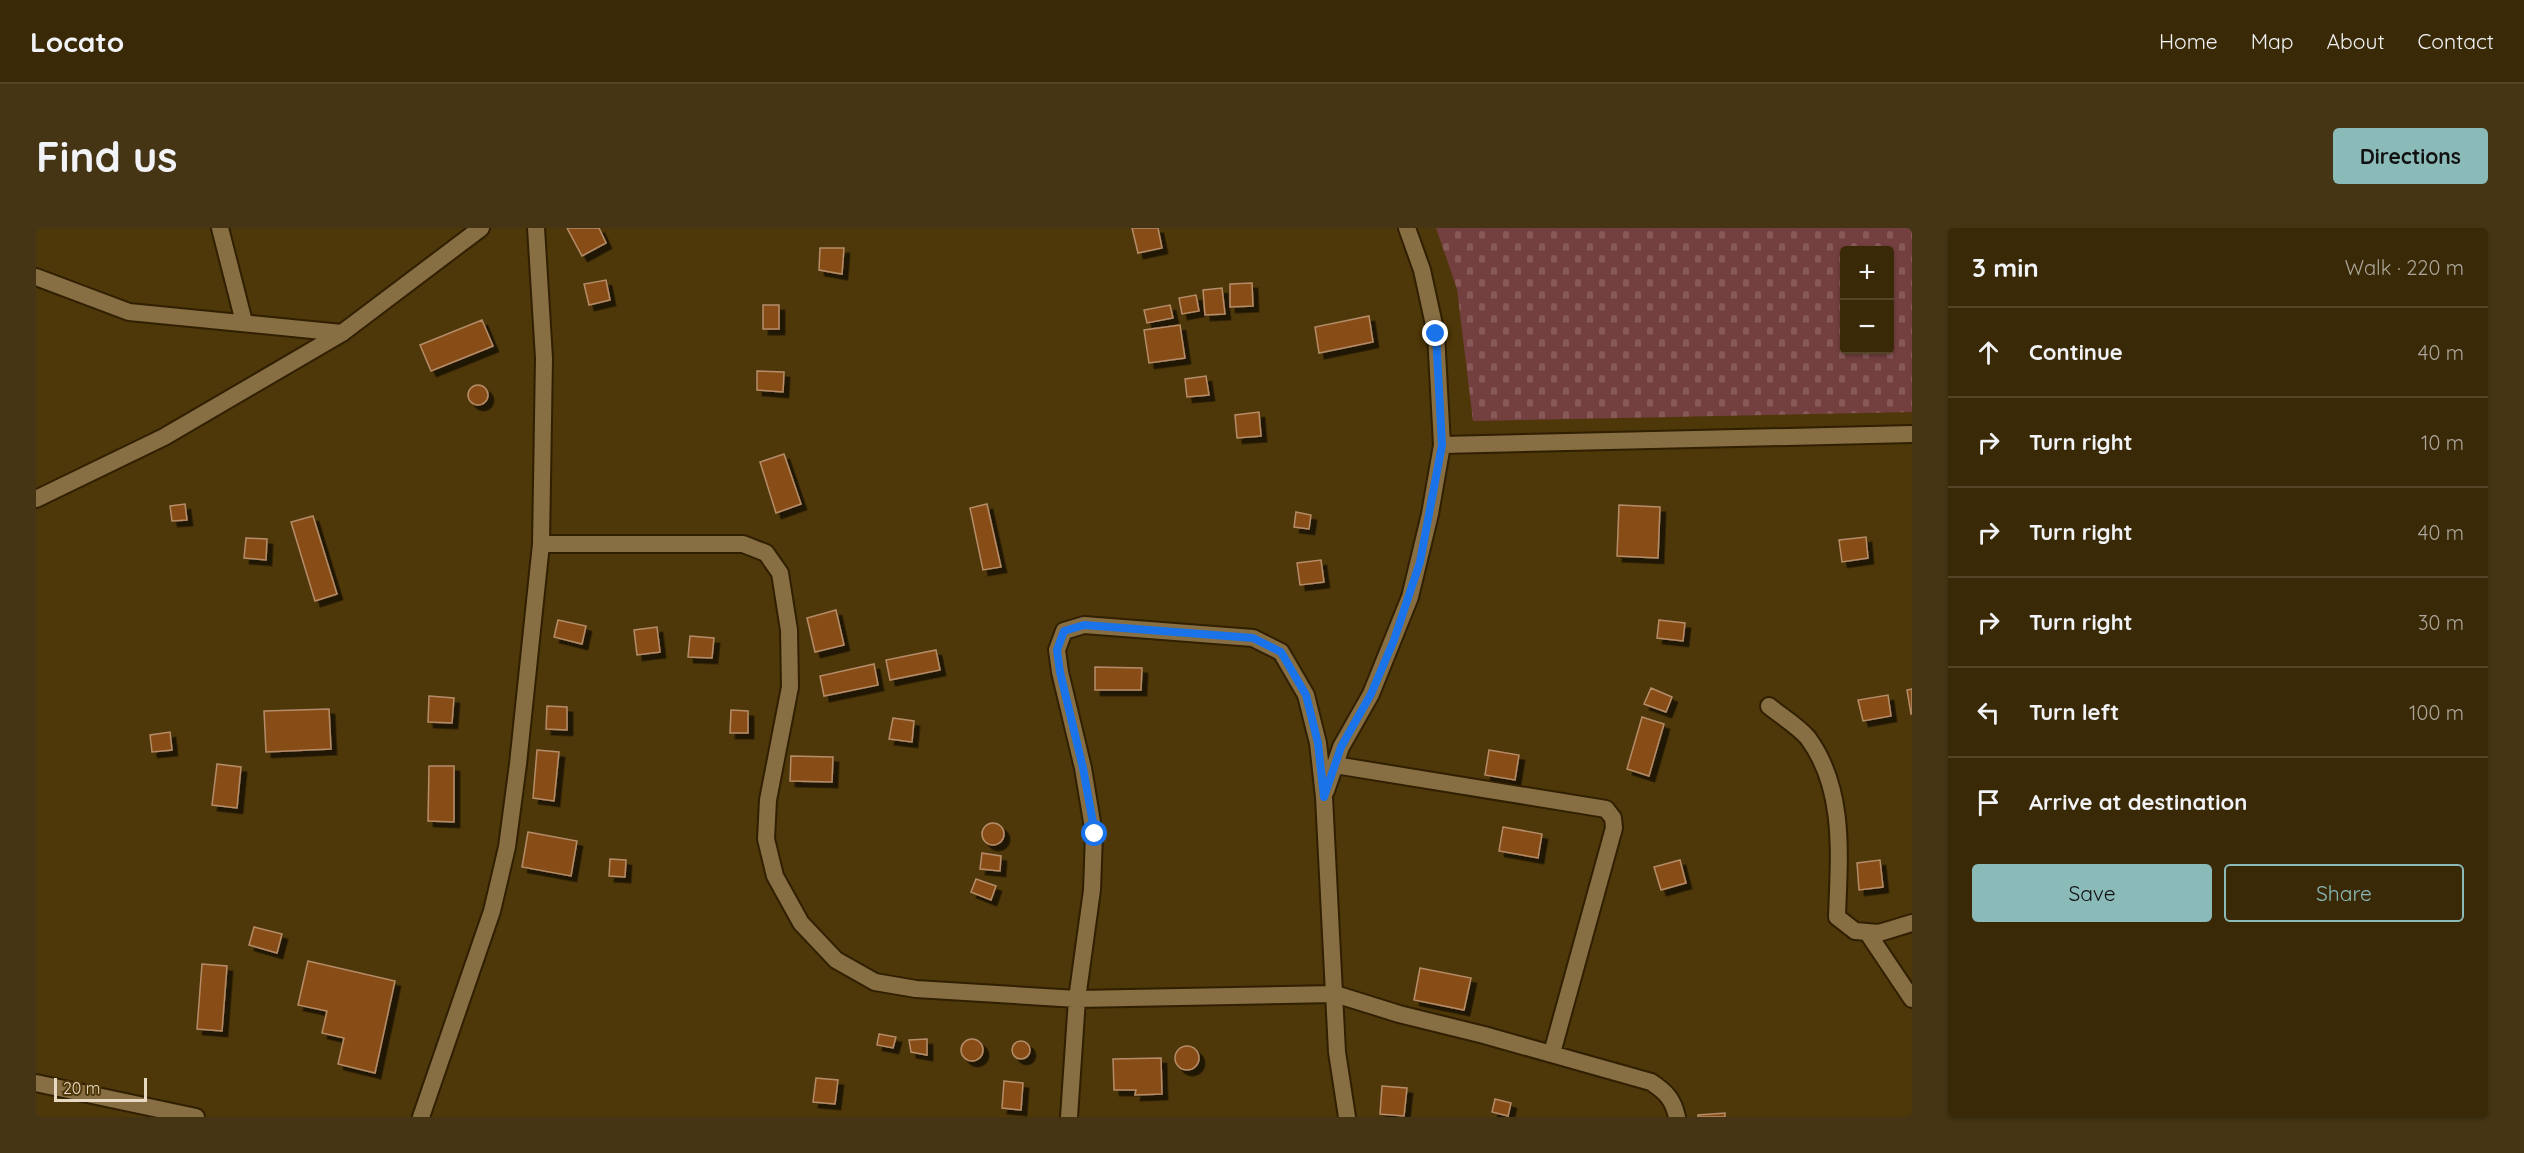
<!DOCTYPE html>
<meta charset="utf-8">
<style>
body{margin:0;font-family:Quicksand,sans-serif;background:#453514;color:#f1f3f6}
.controls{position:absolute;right:18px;top:18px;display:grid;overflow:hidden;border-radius:6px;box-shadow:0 2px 4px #0004}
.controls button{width:54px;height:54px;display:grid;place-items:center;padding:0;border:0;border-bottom:2px solid #544528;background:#3a2906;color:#f1f3f6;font:30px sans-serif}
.scale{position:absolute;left:18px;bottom:15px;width:93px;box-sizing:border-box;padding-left:6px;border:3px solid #e7d9c2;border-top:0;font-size:16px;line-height:21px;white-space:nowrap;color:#e7d9c2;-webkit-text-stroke:4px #4e3708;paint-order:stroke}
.stop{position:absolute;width:18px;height:18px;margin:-14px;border:4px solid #1a73e8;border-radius:50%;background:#fff}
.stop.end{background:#1a73e8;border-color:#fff;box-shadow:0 2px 6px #0008}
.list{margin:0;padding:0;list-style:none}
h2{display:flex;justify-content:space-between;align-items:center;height:78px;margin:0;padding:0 24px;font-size:26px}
h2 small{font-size:20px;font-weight:400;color:#aba69b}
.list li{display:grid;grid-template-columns:39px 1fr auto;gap:18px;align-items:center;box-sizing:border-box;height:90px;padding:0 24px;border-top:2px solid #544528}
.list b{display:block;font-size:22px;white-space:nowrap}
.list em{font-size:20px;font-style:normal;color:#aba69b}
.actions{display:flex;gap:12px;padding:18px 24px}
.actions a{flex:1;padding:14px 0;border:2px solid #8bbbb9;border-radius:6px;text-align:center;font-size:21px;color:#8bbbb9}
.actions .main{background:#8bbbb9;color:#111}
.icon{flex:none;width:33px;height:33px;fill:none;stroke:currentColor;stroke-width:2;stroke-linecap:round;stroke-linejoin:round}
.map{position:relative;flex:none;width:1876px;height:889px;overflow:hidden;border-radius:6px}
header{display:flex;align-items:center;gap:36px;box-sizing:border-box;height:84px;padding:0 30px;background:#3a2906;border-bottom:2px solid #544528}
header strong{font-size:28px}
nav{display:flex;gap:33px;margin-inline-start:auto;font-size:21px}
.intro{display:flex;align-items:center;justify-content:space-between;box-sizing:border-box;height:144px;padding:0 36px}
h1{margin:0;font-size:42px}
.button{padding:15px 27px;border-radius:6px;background:#8bbbb9;color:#111;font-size:21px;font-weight:700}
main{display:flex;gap:36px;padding:0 36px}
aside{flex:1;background:#3a2906;border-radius:6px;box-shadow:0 2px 4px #0004}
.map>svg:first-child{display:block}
.cemetery{fill:url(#cemetery-stones);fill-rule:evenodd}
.building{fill:#884e13;stroke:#b58c6b;stroke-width:1.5;filter:url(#shadow)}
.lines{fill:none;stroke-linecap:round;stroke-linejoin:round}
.minor-casing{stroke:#301f00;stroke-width:20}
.tertiary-casing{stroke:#301f00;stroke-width:20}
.minor{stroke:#876e43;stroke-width:16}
.tertiary{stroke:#876e43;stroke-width:16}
.route{stroke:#1a73e8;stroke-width:8}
</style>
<header>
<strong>Locato</strong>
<nav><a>Home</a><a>Map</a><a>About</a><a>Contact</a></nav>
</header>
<div class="intro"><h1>Find us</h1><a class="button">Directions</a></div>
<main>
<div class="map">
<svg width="1876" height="889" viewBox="0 0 1876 889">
<defs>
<pattern id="cemetery-stones" width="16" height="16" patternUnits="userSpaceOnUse" patternTransform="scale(1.5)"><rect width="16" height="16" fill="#733f3f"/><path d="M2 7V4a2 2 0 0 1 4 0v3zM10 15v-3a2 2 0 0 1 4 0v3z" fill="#875a59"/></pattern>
<filter id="shadow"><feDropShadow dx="5.5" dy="5.5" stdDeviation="0" flood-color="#0009"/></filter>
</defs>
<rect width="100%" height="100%" fill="#4e3708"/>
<path class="cemetery" d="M1400,0H1876V184L1437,193L1421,61ZM1808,22H1854V122H1808Z"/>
<path class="building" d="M531,0H563L570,15L546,28Z
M1096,0H1122L1126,20L1102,25Z
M784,20H808L806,46L783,42Z
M570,52L574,72L553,77L548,56Z
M1216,55L1217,78L1194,79V56Z
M1186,60L1189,86L1169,87L1167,62Z
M1160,67L1163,83L1146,86L1143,70Z
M727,77H743V101H727Z
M1134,77L1137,90L1111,95L1108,82Z
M1333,88L1337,114L1283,125L1279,99Z
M446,92L457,118L395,143L384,117Z
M1144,97L1149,130L1113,135L1108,102Z
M721,143L748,144L747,164L721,162Z
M1170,148L1173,167L1151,169L1149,151Z
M432 167a10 10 0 1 1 20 0a10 10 0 1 1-20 0Z
M1223,184L1225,208L1201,210L1199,187Z
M748,226L765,276L740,285L724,234Z
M149,276L151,292L136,293L134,278Z
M951,276L965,339L947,342L934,280Z
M1583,277L1624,279L1622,330L1581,328Z
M1260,284L1275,287L1273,301L1258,299Z
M277,288L301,366L279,373L255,294Z
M1830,309L1832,330L1806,334L1803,312Z
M210,310L231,311L230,332L208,330Z
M1285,332L1288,354L1264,357L1261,335Z
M800,382L808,417L779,424L771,390Z
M522,392L550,398L546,416L518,409Z
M1623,392L1649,395L1647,413L1621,410Z
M621,399L624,424L601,427L598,402Z
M654,408L678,410L676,430L652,429Z
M900,422L904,442L854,452L850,432Z
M838,436L842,457L788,468L784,448Z
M1059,439L1106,440L1105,462H1059Z
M1615,460L1636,469L1630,484L1608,476Z
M1876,461V486H1875L1871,462Z
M1852,467L1855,488L1827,493L1822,472Z
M393,468L418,470L416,495L392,494Z
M511,478L531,479V502L510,501Z
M293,481L295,521L230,524L228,483Z
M695,482L712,483V505H694Z
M1606,489L1628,496L1613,548L1591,541Z
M857,490L878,493L876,514L853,511Z
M134,504L136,522L116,524L114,507Z
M501,522L523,524L518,573L497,570Z
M1453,522L1483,527L1479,552L1449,547Z
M755,528L797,529L796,554L754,553Z
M181,536L205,539L201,580L176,577Z
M393,538H418V594L392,593Z
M946 606a11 11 0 1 1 22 0a11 11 0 1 1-22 0Z
M1467,599L1506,606L1502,630L1463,623Z
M492,604L541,613L535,648L486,639Z
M946,625L965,628L964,643L944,641Z
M574,631L590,632L589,649L573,648Z
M1644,632L1650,655L1625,662L1618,639Z
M1844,632L1847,659L1823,662L1821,635Z
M940,651L960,658L955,672L935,664Z
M218,699L246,706L241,725L213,717Z
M272,733L359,753L339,845L302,836L308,810L286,805L291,783L262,777Z
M166,736L191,738L186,803L161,801Z
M1384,740L1435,750L1428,782L1378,772Z
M843,806L860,809L857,820L841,817Z
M925 822a11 11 0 1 1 22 0a11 11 0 1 1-22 0Z
M891,811V827L875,824L873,812Z
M976 822a9 9 0 1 1 18 0a9 9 0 1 1-18 0Z
M1139 830a12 12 0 1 1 24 0a12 12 0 1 1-24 0Z
M1125,830L1126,866L1099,867L1100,862H1078L1077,831Z
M780,850L802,852L799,876L777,874Z
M968,853L987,855L985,882L966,880Z
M1346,858L1371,860L1368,888L1344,886Z
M1459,871L1475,875L1472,888L1456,884Z
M1689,885V889H1662V887Z"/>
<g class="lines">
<defs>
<path id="minor" d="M184,0L208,94
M0,49L93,84L306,105
M1406,217L1876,206
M505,316H707L730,325L744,345L753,402L754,459L732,572L730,611L739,648L765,695L800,732L839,754L880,761L1041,771L1299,766L1363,786L1448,807L1615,854C1630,864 1637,871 1641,889
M1733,478C1745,488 1762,498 1772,510C1810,562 1803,628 1801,689L1819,703L1843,705L1876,695
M1299,537L1570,581L1577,590L1578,600L1516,825
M1290,563L1305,519L1335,466L1374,369L1394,286L1406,217L1400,106L1386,42L1371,0
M1831,704L1876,771
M0,855L160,889
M385,889L456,683L471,619L482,536L505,316L508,130L500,0
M1033,889L1041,771L1056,662L1058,606L1047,540L1024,444L1021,422L1028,403L1048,397L1217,410L1245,424L1270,467L1282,515L1288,569L1301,824L1311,889"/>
<path id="tertiary" d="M0,271L128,209L306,105L445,0"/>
</defs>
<use href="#minor" class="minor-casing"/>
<use href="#tertiary" class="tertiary-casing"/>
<use href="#minor" class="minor"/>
<use href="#tertiary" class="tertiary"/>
</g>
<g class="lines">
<path class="route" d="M1059,606L1047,540L1024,444L1021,422L1028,403L1048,397L1217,410L1245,424L1270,467L1282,515L1288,569L1305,519L1335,466L1358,412L1384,334L1406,217L1400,106"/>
</g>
</svg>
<div class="controls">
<button>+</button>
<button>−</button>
</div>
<div class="scale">20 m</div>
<div class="stop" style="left:1059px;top:606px"></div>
<div class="stop end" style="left:1400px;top:106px"></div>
</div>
<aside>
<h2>3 min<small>Walk · 220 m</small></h2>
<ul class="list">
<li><svg class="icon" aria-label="ahead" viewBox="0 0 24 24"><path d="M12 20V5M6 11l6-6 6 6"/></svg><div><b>Continue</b></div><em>40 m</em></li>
<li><svg class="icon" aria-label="right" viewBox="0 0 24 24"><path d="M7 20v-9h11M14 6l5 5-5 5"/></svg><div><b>Turn right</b></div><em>10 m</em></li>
<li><svg class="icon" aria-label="right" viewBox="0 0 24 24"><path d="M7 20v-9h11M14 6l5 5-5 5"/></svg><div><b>Turn right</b></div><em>40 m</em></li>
<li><svg class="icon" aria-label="right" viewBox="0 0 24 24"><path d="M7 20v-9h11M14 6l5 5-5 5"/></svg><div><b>Turn right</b></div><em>30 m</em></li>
<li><svg class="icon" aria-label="left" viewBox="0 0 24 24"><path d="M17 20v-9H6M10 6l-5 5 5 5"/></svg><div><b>Turn left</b></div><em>100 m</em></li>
<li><svg class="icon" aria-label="arrive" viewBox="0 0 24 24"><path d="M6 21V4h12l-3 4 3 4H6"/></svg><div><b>Arrive at destination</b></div></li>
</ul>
<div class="actions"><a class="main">Save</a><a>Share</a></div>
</aside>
</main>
